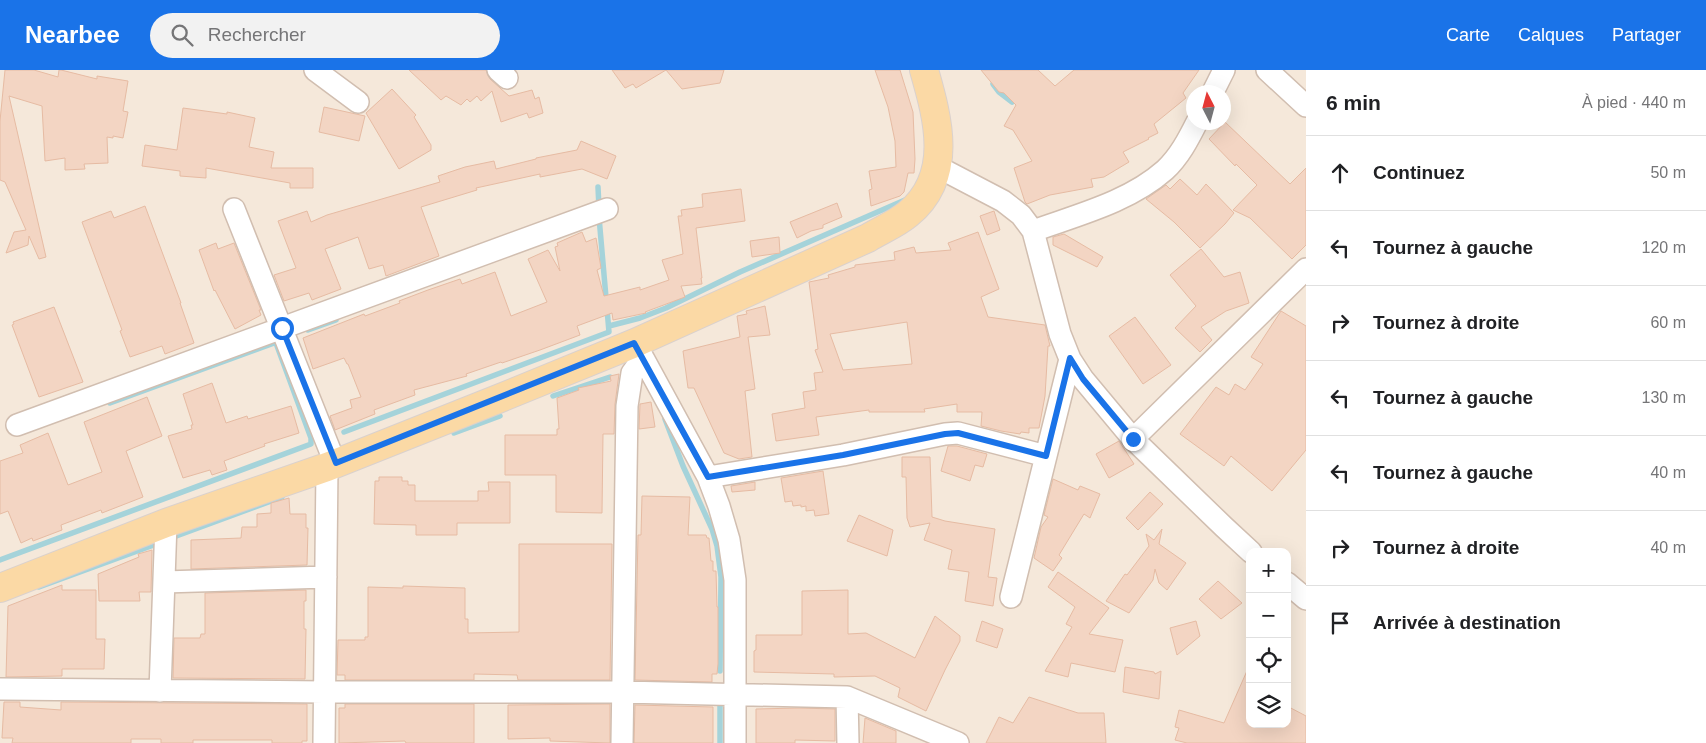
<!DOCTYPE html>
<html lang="fr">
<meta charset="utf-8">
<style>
body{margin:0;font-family:Arial,sans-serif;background:#f2f2f2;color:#202124}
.controls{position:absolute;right:15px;bottom:15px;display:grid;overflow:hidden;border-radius:10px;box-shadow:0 5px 20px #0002}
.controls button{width:45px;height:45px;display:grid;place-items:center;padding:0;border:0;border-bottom:1px solid #e0e0e0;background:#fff;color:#202124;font:25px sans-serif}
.compass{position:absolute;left:1186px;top:15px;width:45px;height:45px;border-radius:50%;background:#fff;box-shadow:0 5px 20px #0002;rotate:354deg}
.stop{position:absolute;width:15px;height:15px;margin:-11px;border:4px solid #1a73e8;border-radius:50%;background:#fff}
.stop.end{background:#1a73e8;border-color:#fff;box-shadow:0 1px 5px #0008}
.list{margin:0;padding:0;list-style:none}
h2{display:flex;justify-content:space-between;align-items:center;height:65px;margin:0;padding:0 20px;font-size:21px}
h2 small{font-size:16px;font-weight:400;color:#757577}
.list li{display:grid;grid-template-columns:32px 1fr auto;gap:15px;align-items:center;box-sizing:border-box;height:75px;padding:0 20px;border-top:1px solid #e0e0e0}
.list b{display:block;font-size:19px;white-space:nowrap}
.list em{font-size:16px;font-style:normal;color:#757577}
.icon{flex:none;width:28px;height:28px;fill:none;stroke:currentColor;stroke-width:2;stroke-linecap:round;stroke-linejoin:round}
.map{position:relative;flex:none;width:1306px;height:673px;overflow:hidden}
header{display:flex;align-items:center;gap:30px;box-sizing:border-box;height:70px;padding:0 25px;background:#1a73e8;color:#fff}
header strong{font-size:24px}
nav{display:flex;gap:28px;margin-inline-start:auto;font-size:18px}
.search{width:350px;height:45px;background:#f2f2f2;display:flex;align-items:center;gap:12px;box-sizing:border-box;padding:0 18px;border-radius:28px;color:#757577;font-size:19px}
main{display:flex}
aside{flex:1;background:#fff}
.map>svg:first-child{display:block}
.residential{fill:#f5e8da;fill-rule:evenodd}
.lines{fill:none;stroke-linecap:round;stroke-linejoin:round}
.stream{stroke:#a5d3da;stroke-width:5.5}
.building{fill:#f3d5c3;stroke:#e6bba3;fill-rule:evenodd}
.minor-casing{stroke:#d1beb0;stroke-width:24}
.major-casing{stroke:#dad1cd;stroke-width:30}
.minor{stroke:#fff;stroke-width:21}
.major{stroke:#fbd9a5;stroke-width:28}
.route{stroke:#1a73e8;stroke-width:6}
</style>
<header>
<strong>Nearbee</strong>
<div class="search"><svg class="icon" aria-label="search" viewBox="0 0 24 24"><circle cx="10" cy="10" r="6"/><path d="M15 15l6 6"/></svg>Rechercher</div>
<nav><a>Carte</a><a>Calques</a><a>Partager</a></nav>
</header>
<main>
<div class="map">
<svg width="1306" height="673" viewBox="0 0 1306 673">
<rect width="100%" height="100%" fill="#fdf6ec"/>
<path class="residential" d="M0,0H1306V673H0ZM1194,22H1224V52H1194ZM1250,482H1287V654H1250Z"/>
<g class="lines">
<path class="stream" d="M993,14L999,22L1012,32
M598,117L599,138
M609,256L640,248L666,238L740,202L905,130
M308,260L336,250
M553,326L610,307
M110,333L277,272
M665,349L683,396L712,459L717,476L721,507L720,601
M344,362L609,262L599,147
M454,363L500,346
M171,468L282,427
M0,490L311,374V368L276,273
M39,517L162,472
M720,673V630"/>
</g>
<path class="building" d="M5,0H34L58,7L59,0H61L97,9V6L128,11L123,41L128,42L123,68L113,66V68L107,67L108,93L84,94L85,99L65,100V88L45,91L42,36L9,26L46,187L39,189L29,166L28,175L6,183L14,162L26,160L5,112L0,110V51Z
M409,0H486L490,9L509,26L532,20L535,29L539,27L543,43L529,48L527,43L501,52L492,21L481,31L477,26L470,32L467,29L461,35L446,26L441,30Z
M612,0H724L720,13L682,19L666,0L636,18L633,14L625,18Z
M875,0H900L913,42L915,89L914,103H908L904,122L900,126L871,136L869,120L872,119L869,101L896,97L895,71L888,37Z
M981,0H1038L1055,16L1074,0H1199L1183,23L1186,28L1154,54L1158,63L1148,68L1149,69L1123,82L1129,92L1104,107L1091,109L1093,117L1050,125L1027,134L1025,132L1014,98L1032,91L1013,60L1004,56L1016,35L1004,23L999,22Z
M392,19L416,45L414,47L431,75V80L399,99L366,43Z
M324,37L365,46L359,71L319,62Z
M183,38L227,44V42L255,48L249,77L274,82L271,98H313V118H290V113L206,98V108L180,106V101L142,96L145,75L177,80Z
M1225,52L1290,114L1306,98V175L1292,189L1250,148L1233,140L1257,115L1236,94L1235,96L1209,69Z
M581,71L616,86L607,109L582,99L540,107V104L476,118L477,120L421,137L439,186L386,206L383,195L369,199L358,167L325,179L341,219L312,230L309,223L284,231L274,205L296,198L278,151L307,141L311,152L327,145L440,112L438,106L465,97L494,91L496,99L536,89V88L577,80Z
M1180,109L1197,125L1206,114L1234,143L1225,154L1200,178L1174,152L1146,129L1166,115L1170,119Z
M741,119L745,151L696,158L702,208H701L702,214L681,216L685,227L645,242L646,243L613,250L612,243L577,256L580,265L540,280L502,293L501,292L466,304L467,306L414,320L415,325L374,340L375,344L335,360L330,346L352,338L350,330L361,327L348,294H347L344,288L313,299L303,268L364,244L365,246L400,233L399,231L428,220L460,209L462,214L495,202L511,246L547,232L528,189L548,180L560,201L555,177L558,176L557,173L582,162L586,172L596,168L601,198L597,200L604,226L640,217V220L669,210L662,190L683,184L678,146H682L681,140L703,137L702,124Z
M837,133L842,147L823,155V158L811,161L797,168L790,152Z
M145,136L181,233H180L194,273L165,284L162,276L130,287L120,261L122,260L82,152L111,141L114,148Z
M994,141L1000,160L987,165L980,146Z
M978,162L999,219L981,227L988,247L1045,255L1050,276H1048L1045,326L1039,358H1029V363L1021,362L1020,364L1001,361L981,356L982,342H957V334L924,339L925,342H869V340L816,347L819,365L776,371L772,344L805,338L803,322L816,320L814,303L823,302L815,280L818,279L809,212L829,208L828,205L855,197V195L895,190L894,182L914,177L916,183L951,180L948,173ZM907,252L912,294L843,300L830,264Z
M1064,164L1103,187L1097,197L1053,175V167Z
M779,167L780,183L752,187L750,171Z
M216,173L218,179L234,173L261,240H259L261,245L235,259L215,220L214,221L199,180Z
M1201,179L1224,207L1240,202L1249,233L1226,241L1201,257L1212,270L1200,282L1175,258L1196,236L1170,205Z
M765,236L770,265L748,267L755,319L745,321L752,387L739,389L724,383L694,318H688L683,281L740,267L737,246L747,244L746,241Z
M54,237L83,312L39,327L12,255L14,254L13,252Z
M1281,241L1306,256V380L1272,421L1231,386L1224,396L1180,364L1216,317L1229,325L1235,314L1245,320L1263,294L1251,287Z
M1135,247L1171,295L1143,314L1109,266Z
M619,304L615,334L614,364H603L602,443L556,442V405H505V365H557V359H559L557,328L579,320L578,318L611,311L610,306Z
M212,313L226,353L247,346L248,349L291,336L299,363L264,374L265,376L224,391L227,400L212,405L210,400L183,408L168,366L192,359L191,355H193L183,324Z
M147,327L162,366L126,381L143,427L102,443L101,440L61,455L62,460L33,471L32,468L21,473L8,441L0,444V391L23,383L20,375L48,363L68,415L102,402L84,352Z
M651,332L655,357L639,359L640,334Z
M1119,371L1134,394L1109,408L1096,384Z
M948,376H957L987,384L983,397L975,395L970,411L941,401Z
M902,387H930L932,447L945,451L995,459L988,507L997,508L993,536L965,531L969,502L948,499L952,480L924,470L930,453L910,457L907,448L906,407H902Z
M823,401L829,444L815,446L814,440L806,441V436L801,437V435L793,436L792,431L785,432L781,408Z
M379,407H402V411H408V415H415V431H478V421H489L488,412H510V453H457V465H416V455L374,454L375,411H379Z
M1053,409L1078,420L1080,416L1100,424L1090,448L1084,444L1059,485L1062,488L1053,501L1034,488L1041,457L1048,447L1044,445Z
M755,412V420L732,422L731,416Z
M1150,422L1163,434L1138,460L1126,448Z
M642,426L690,427L688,465H706L707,468H709L711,491H713V501H716L717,537H718V594L717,604H712V612L635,610L638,465H641Z
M289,428L290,444H306V458H308L307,495L191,499V470L241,468L242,457H257V444L271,443V433Z
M859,445L893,460L887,486L847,471Z
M1162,459L1159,474L1186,493L1167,520L1159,513L1155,499L1153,510L1129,543L1106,531L1125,504L1127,505L1149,476L1146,464L1154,470Z
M519,474H612L610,610H518L517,605L474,604V610H345V605H337L338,570H365V567H368V517L403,518V516L465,518V549H468V563L519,562Z
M152,480L151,522H139L140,531H99L98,504L139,487L138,484Z
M1058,502L1109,538L1089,564L1123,570L1115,602L1071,593L1068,607L1045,601L1072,557L1066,554L1075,537L1048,517Z
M1218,511L1242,533L1221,549L1199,529Z
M62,515V520H96V569H105L104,599H62V606L6,607L8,536Z
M306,520V531H304V559H306L305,609L173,608L174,568H200L201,564H205V523Z
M848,520V564L866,563L915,588L935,546L960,566V571L945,600L926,641L898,627L900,618L875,606L834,607V604L754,602V581L756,580V565H802V521Z
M982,551L1003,559L997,578L976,571Z
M1196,551L1200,566L1177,585L1170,558Z
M1250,594V654H1287V636L1306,646V673H1187L1175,670L1179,658L1175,657L1179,640L1224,653Z
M1125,597L1154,602L1155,604L1161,601L1159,629L1123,622Z
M1029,627L1078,643H1104L1106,673H986L999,647L1013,653Z
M4,632H20V637L61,640V632L307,634V671H302V673H272V670H193V673H161V669H131V673H12L13,668H2Z
M345,634H474V673H406L405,671L339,673V638H345Z
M610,634V673L550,671V668L508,669V635Z
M635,635L713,637V673H634Z
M799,638L835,639V671L795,670V673H756V639Z
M865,648L896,661V673H863Z"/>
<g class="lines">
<defs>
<path id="minor" d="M315,0L358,32
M498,0L507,8
M1267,0L1306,36
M1213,22L1224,0
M938,97L1003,131L1021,145L1033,161L1060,264L1070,289L1083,309L1133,369L1224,457L1251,482
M234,139L335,393
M1033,161C1077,145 1129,132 1165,100C1179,87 1188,70 1197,52
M635,273L708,407L719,436L729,470L735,510V673
M17,355L607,139
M1133,369L1306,199
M708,407L843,385L945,364L958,363L1046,386
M164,512L326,507
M1287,513L1306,529
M1011,527L1070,289
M0,619L324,622H622L847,627L958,673
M160,621L166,453
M847,627L848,673
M324,673L327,397
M622,673L627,336L632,303L643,288"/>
<path id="major" d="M0,518L166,453L327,397L498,329L635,273L868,168C881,160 896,154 908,144C954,106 938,49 924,0"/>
</defs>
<use href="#minor" class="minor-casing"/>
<use href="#major" class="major-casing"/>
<use href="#minor" class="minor"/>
<use href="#major" class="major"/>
</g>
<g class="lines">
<path class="route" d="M282,258L336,393L634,273L708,407L843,385L945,364L958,363L1046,386L1070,288L1083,309L1133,369"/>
</g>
</svg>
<div class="controls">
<button>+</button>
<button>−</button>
<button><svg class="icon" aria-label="locate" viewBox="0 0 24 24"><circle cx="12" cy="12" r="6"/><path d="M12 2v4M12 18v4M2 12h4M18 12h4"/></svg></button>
<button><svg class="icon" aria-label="layers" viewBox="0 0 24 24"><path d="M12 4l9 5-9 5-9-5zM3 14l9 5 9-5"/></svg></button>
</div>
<svg class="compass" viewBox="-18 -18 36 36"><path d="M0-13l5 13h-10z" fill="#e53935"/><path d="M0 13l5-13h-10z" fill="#757577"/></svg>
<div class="stop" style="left:282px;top:258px"></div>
<div class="stop end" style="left:1133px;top:369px"></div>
</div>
<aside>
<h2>6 min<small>À pied · 440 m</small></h2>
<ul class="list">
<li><svg class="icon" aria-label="ahead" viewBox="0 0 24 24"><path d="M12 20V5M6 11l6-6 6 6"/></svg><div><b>Continuez</b></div><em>50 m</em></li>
<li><svg class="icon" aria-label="left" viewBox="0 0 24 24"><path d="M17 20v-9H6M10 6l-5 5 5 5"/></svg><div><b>Tournez à gauche</b></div><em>120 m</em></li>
<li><svg class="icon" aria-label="right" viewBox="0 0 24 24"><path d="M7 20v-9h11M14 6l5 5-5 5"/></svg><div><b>Tournez à droite</b></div><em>60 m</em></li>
<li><svg class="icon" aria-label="left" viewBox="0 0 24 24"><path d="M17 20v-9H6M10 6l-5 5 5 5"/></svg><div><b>Tournez à gauche</b></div><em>130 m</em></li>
<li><svg class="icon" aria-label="left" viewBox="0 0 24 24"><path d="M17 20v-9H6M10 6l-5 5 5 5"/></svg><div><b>Tournez à gauche</b></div><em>40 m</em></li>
<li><svg class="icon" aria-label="right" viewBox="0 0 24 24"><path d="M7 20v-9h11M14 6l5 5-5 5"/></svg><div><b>Tournez à droite</b></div><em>40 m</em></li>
<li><svg class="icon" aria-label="arrive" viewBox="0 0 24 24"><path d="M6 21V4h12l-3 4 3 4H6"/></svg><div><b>Arrivée à destination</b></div></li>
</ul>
</aside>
</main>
